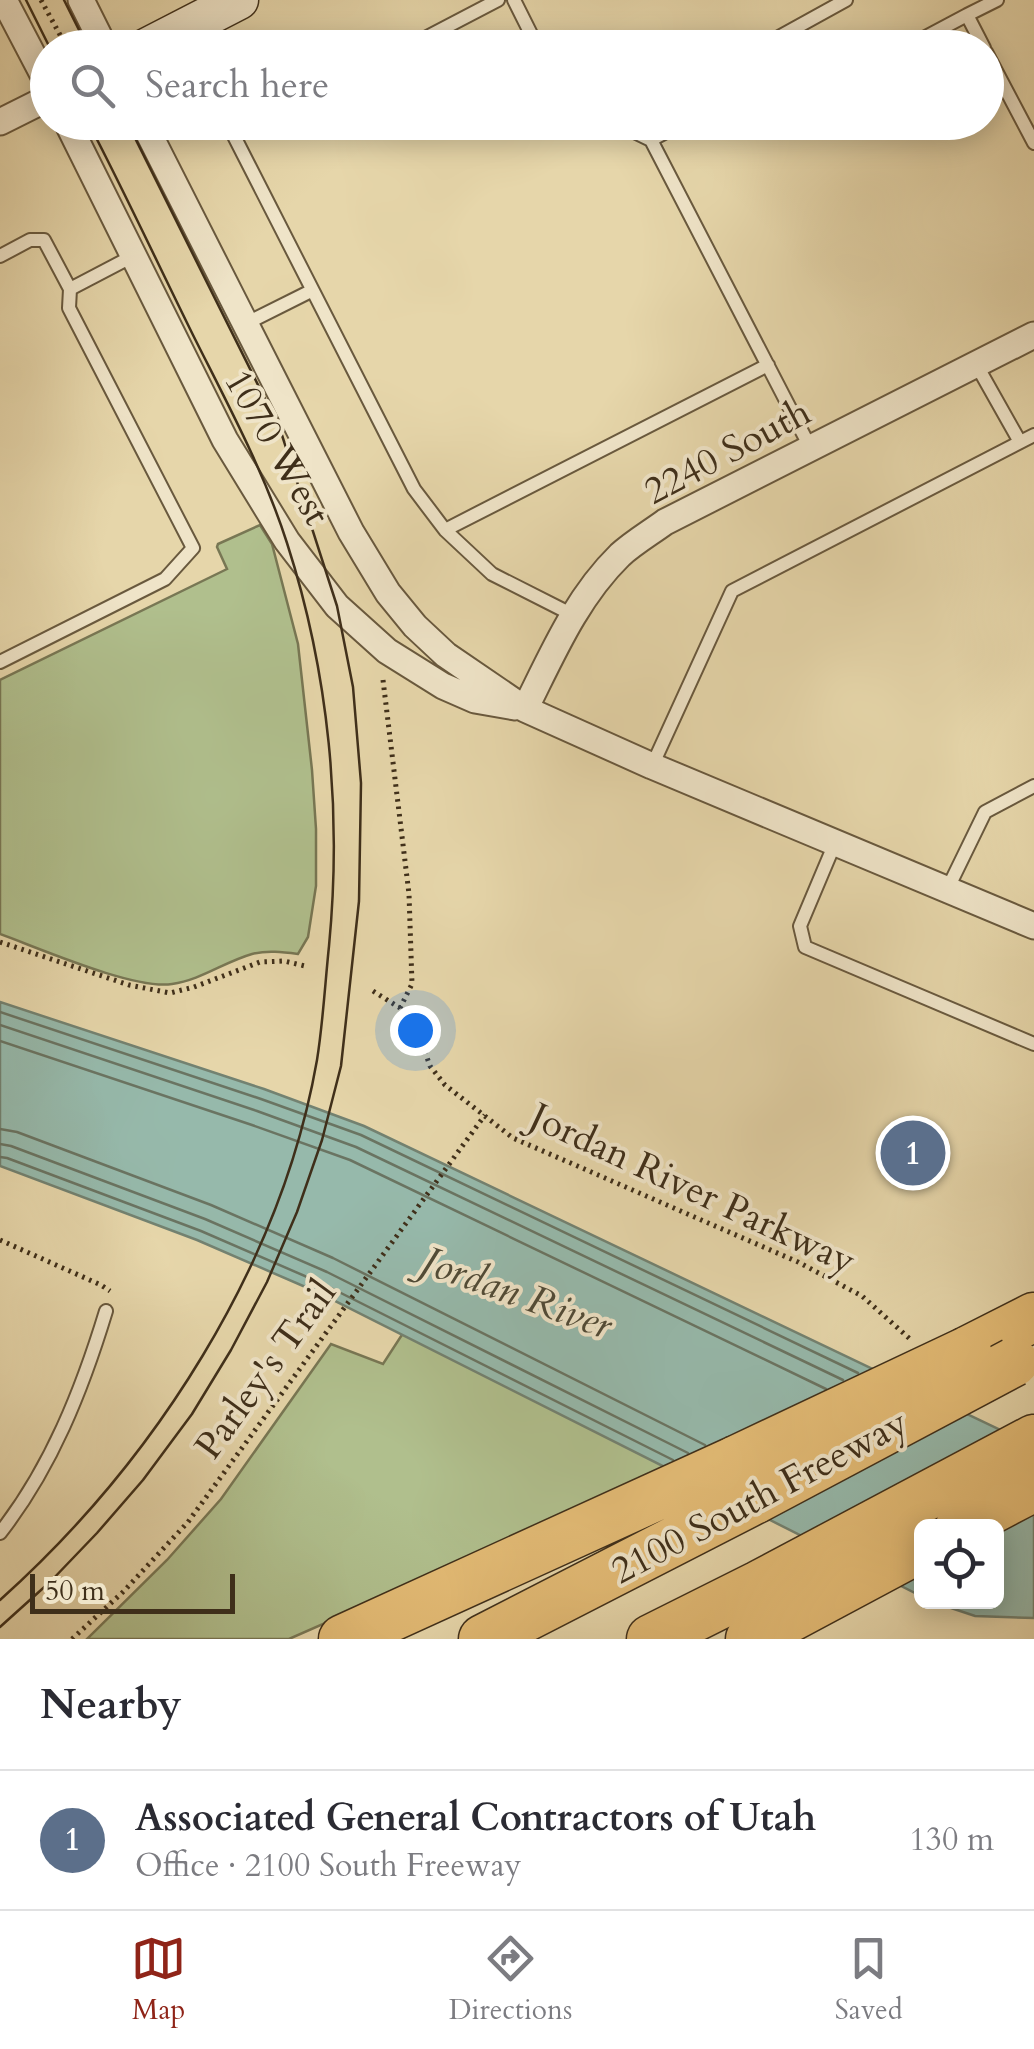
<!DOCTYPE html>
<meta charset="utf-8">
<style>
body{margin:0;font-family:Cardo,serif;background:#f2f2f3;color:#2b2b33}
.controls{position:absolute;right:30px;bottom:30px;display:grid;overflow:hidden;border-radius:15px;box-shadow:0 5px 25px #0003}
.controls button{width:90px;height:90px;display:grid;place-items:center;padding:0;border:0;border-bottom:2px solid #e1e1e2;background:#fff;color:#2b2b33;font:50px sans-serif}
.scale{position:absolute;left:30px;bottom:25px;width:205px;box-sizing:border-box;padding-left:10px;border:5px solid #3f2f1a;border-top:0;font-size:28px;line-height:35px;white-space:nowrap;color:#3f2f1a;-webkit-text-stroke:8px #efe4c8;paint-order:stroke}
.you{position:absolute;left:415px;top:1030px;width:35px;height:35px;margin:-25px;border:8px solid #fff;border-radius:50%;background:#1a73e8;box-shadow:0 0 0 15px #1a73e833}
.badge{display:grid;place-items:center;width:65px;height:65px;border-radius:50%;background:#8f2418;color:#fff;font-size:32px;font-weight:700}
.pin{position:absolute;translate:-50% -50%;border:5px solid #fff;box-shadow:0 2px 10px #0006}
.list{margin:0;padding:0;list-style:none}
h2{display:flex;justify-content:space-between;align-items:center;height:130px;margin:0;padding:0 40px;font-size:42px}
h2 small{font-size:32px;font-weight:400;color:#7c7c81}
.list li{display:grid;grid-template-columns:65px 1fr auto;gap:30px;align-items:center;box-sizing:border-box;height:140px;padding:0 40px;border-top:2px solid #e1e1e2}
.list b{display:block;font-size:38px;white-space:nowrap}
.list p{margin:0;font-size:32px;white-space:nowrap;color:#7c7c81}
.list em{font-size:32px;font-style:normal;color:#7c7c81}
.icon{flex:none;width:55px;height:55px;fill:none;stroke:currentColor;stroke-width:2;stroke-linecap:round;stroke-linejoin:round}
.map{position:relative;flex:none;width:1034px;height:1639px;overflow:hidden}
.search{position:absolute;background:#fff;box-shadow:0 5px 25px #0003;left:30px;right:30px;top:30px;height:110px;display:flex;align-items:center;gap:25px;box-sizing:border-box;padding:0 35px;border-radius:55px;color:#7c7c81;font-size:38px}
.sheet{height:270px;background:#fff}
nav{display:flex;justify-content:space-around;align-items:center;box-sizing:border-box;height:140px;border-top:2px solid #e1e1e2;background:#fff;font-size:28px;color:#7c7c81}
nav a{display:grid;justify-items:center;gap:5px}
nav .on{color:#8f2418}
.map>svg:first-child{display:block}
.green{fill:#b0bf8d;stroke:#787754;stroke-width:2.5}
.water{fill:#96b9ab;stroke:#738271;stroke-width:2.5}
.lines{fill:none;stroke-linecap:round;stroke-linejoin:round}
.shore{stroke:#6a7462;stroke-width:2.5}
.lane-casing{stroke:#69593e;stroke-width:16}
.street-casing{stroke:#69593e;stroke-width:29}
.secondary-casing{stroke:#3f2f1a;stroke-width:41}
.highway-casing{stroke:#3f2f1a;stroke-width:51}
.path{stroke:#3f2f1a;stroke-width:5;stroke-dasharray:2.5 5;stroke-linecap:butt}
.lane{stroke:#efe4c8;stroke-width:12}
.street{stroke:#efe4c8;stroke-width:25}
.secondary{stroke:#efe4c8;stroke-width:38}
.highway{stroke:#e3bb75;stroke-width:48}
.tram{stroke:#3f2f1a;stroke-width:2.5}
.highway-bridge-casing{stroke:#3f2f1a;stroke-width:51;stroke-linecap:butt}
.highway-bridge{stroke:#e3bb75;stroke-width:48}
.labels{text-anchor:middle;stroke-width:8;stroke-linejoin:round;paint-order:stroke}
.street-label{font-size:38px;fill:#3f2f1a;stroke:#efe4c8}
.water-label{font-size:40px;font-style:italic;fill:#504b37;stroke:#efe4c8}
</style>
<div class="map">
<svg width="1034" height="1639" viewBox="0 0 1034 1639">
<rect width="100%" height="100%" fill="#e6d6aa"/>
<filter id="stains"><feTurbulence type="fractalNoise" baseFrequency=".002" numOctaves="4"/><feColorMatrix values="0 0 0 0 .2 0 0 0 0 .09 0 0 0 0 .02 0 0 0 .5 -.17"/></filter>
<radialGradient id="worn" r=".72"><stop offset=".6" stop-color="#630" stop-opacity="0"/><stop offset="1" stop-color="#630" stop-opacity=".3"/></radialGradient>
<path class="green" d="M260,525L272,544L298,644L312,770L316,829V886L308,937L298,954C283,952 267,950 252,954C224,962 201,980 172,984C134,990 39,948 0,934V680L227,569L217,547L218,544Z
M407,1327L722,1445L580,1511L289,1639H87L167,1560L221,1499L331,1344L383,1364Z"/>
<path class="water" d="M0,1002L264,1089L364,1126L1034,1446V1618L975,1616L933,1602H996V1526H922L921,1596L317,1292L197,1240L0,1166Z"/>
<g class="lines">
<path class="shore" d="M0,1012L261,1099L361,1135L858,1373
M0,1025L257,1111L356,1147L843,1380
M0,1041L252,1125L350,1160L826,1389
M0,1129L17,1132L211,1205L333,1258L705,1445
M0,1144L11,1146L205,1219L327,1272L688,1453
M0,1157L7,1158L201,1231L321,1283L673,1460"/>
<defs>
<path id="lane" d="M514,0L538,48
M406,48L498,0
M759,48L846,0
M905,48L967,15
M984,48L967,15L997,0
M986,52L1034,143
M261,122L234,136L414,489L445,530L492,574L573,615
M614,122L651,140L811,449
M738,122L743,132L760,122
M651,140L685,122
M0,256L30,240H44L70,289
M245,324L311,291
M976,364L1020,442
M445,530L768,365
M0,662L165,579L193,548L69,308L70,289L135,255
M652,766L732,591L1034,435
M835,843L800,926L805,947L1034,1044
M947,890L985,812L1034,786
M0,1533C51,1468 82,1390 106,1311"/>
<path id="street" d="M4,0L48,84
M81,0L105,48
M0,122L48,98
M67,122L225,440L287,541L337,606L387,651L443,686L475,700L515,707
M143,122L351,532L388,593L415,626L446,655L525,709L652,766L1034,926
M525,709C552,655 576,598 620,555C633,543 650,533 665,522L1034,335"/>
<path id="secondary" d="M146,48L239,0"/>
<path id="highway" d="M967,1351L1034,1317
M960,1526L1034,1487
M343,1639L736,1460
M483,1639L756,1499
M651,1639L759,1585L1034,1439
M750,1639L922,1547"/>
</defs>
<use href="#lane" class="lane-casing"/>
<use href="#street" class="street-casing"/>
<use href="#secondary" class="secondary-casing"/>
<use href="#highway" class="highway-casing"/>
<path class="path" d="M41,0L65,44
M383,680L409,894L412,984L400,1008
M0,942L129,985L170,993L194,987L260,962L284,961L305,966
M373,991L400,1008L418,1032L430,1066L445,1085L513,1138L798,1262L862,1296L910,1339
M0,1240L101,1285L110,1291
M72,1639L124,1591L188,1522L485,1115"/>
<use href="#lane" class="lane"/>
<use href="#street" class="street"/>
<use href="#secondary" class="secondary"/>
<use href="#highway" class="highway"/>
<path class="tram" d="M26,0L50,48
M64,0L88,48
M0,1600C154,1462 281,1266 317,1060C323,1023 325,984 329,946C342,811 329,673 287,543C264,471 227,403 193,335C158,264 125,193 88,122
M0,1627L51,1581L97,1533L143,1480L192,1414L231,1350L267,1282L297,1212L322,1140L341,1066L359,901L361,783L353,687L337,606L280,429L127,122"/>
<defs>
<path id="highway-bridge" d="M736,1460L967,1351
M756,1499L1014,1362"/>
</defs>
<use href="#highway-bridge" class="highway-bridge-casing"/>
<use href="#highway-bridge" class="highway-bridge"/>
</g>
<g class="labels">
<g class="street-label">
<text transform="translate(278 447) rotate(60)" y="13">1070 West</text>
<text transform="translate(727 451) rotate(-28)" y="13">2240 South</text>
<text transform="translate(693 1188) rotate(25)" y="13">Jordan River Parkway</text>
<text transform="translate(265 1369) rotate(-54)" y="13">Parley's Trail</text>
<text transform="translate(759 1496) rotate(-28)" y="13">2100 South Freeway</text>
</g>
<g class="water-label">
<text transform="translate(517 1292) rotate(20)" y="14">Jordan River</text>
</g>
</g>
<rect width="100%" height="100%" filter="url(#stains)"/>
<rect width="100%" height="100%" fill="url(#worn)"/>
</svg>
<div class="controls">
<button><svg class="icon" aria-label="locate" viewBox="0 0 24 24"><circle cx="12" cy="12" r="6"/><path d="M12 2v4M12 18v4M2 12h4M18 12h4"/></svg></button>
</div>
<div class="scale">50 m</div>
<div class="you"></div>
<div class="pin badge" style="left:913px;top:1153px;background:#5c6f8a">1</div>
<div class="search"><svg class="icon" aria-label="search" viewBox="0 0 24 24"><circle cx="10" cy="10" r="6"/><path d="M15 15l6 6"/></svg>Search here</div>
</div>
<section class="sheet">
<h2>Nearby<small></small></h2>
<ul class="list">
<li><span class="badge" style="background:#5c6f8a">1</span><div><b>Associated General Contractors of Utah</b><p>Office · 2100 South Freeway</p></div><em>130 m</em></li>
</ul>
</section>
<nav>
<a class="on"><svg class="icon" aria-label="map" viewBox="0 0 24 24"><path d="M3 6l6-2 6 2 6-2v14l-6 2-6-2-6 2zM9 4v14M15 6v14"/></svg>Map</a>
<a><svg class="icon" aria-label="directions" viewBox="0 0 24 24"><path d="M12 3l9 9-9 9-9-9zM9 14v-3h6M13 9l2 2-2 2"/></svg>Directions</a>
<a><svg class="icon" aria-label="saved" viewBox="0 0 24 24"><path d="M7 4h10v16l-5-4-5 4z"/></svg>Saved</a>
</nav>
